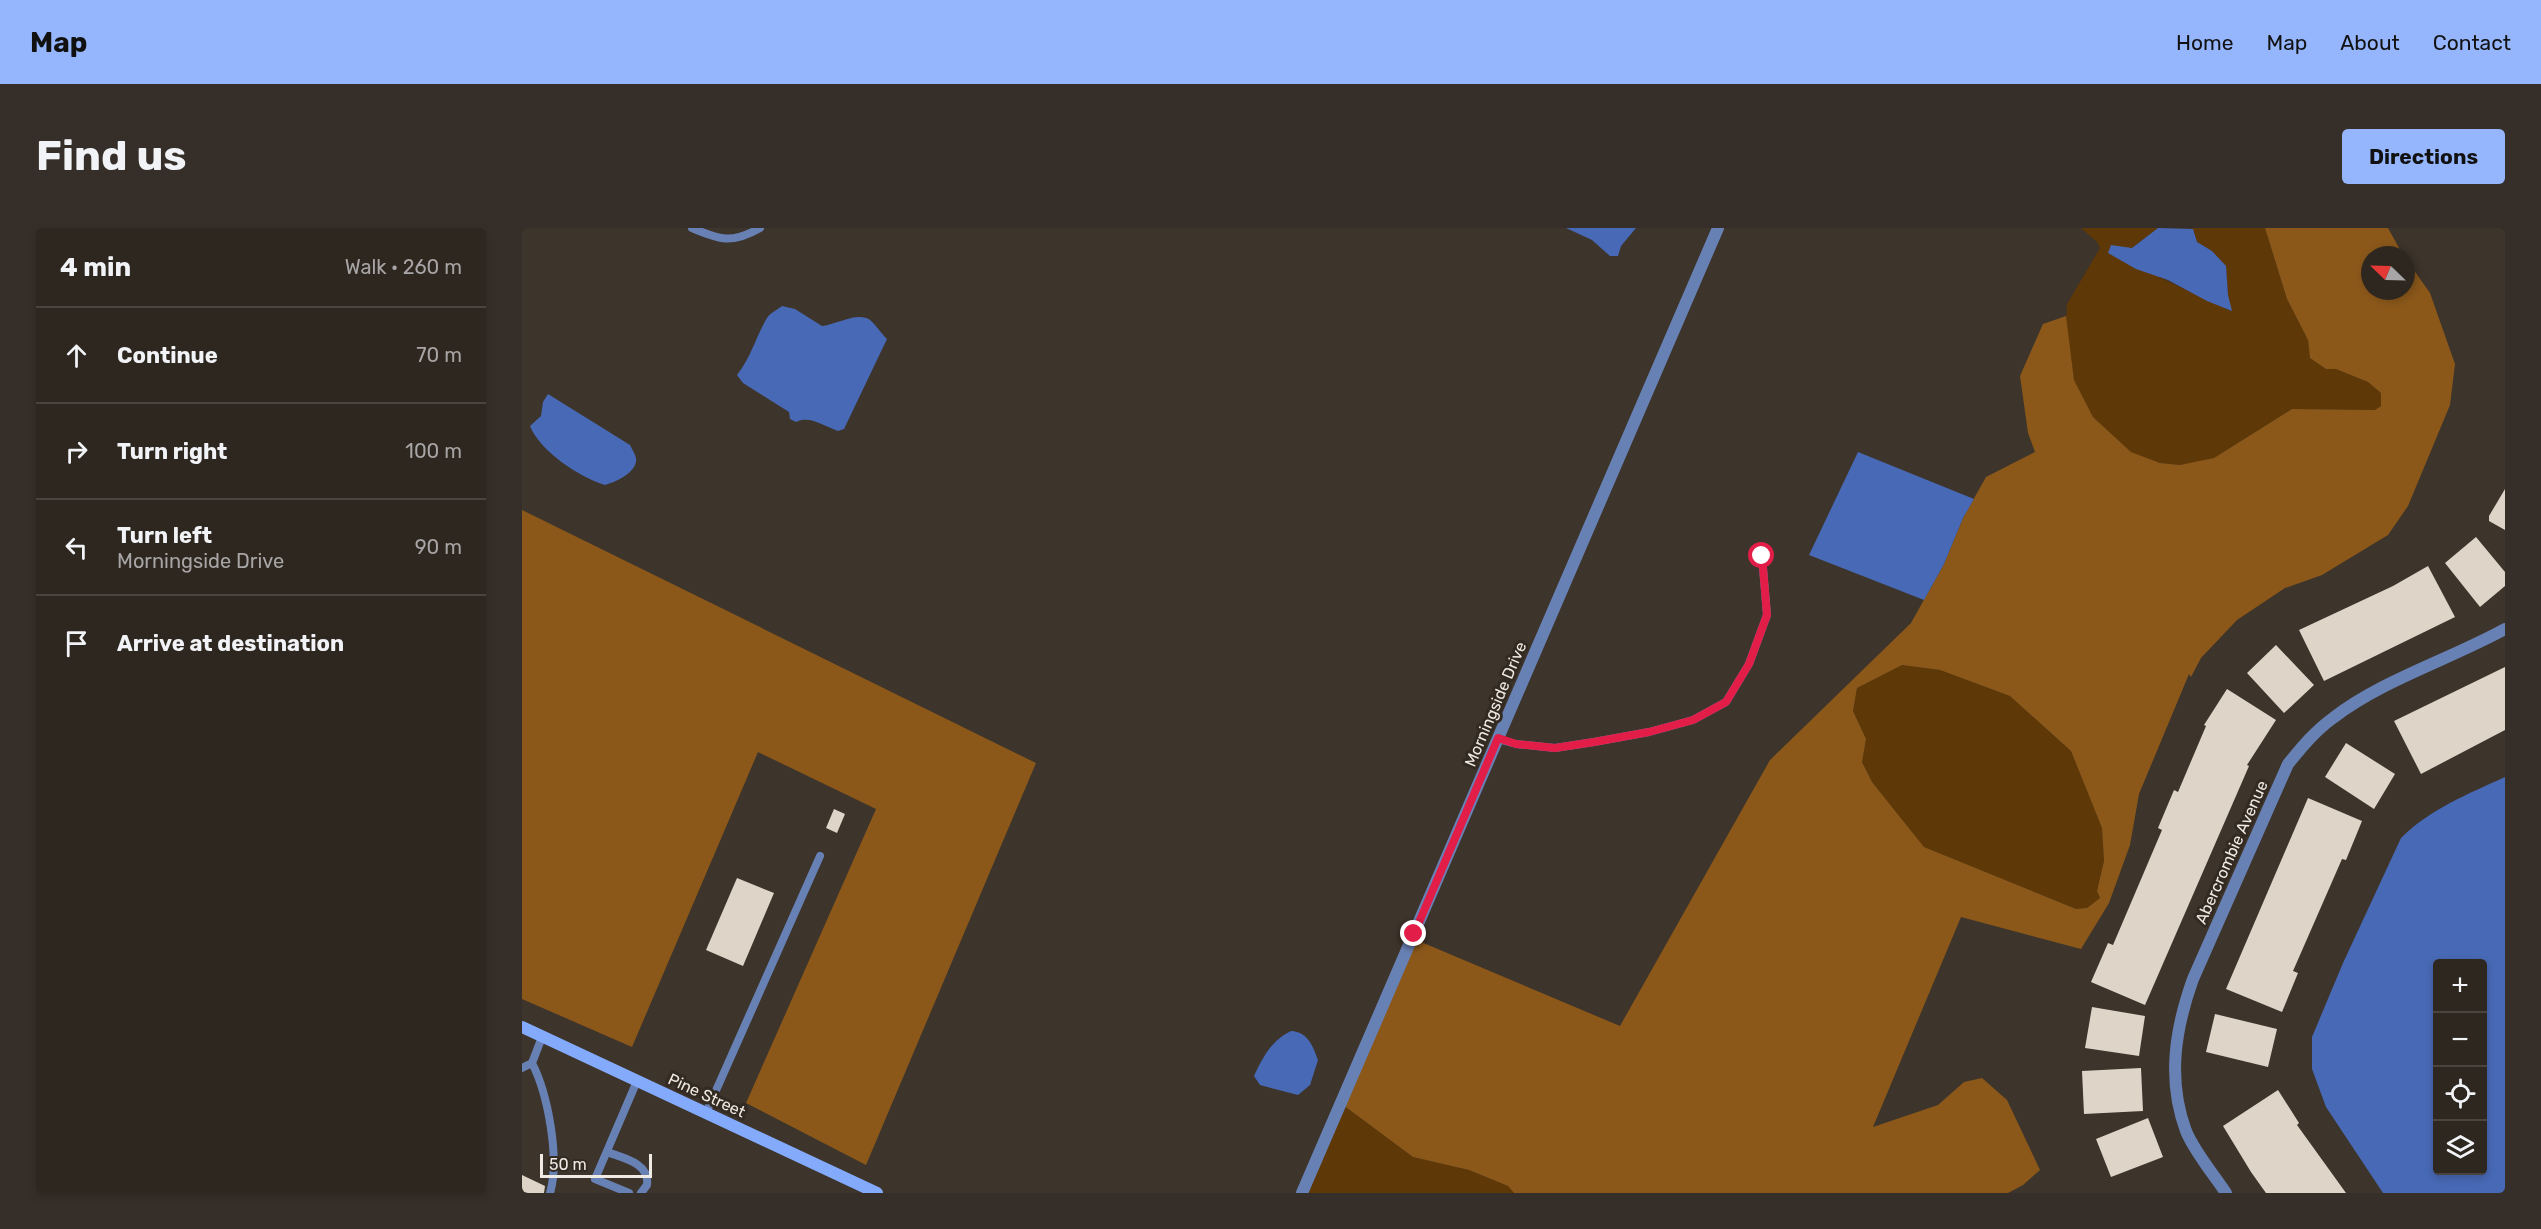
<!DOCTYPE html>
<meta charset="utf-8">
<style>
body{margin:0;font-family:Rubik,sans-serif;background:#362f29;color:#f1f3f6}
.controls{position:absolute;right:18px;bottom:18px;display:grid;overflow:hidden;border-radius:6px;box-shadow:0 3px 9px #0003}
.controls button{width:54px;height:54px;display:grid;place-items:center;padding:0;border:0;border-bottom:2px solid #49443e;background:#2e2720;color:#f1f3f6;font:30px sans-serif}
.compass{position:absolute;left:1839px;top:18px;width:54px;height:54px;border-radius:50%;background:#2e2720;box-shadow:0 3px 9px #0003;rotate:293deg}
.scale{position:absolute;left:18px;bottom:15px;width:112px;box-sizing:border-box;padding-left:6px;border:3px solid #f0eae5;border-top:0;font-size:16px;line-height:21px;white-space:nowrap;color:#f0eae5;-webkit-text-stroke:4px #332a21;paint-order:stroke}
.stop{position:absolute;width:18px;height:18px;margin:-14px;border:4px solid #e11d48;border-radius:50%;background:#fff}
.stop.end{background:#e11d48;border-color:#fff;box-shadow:0 2px 6px #0008}
.list{margin:0;padding:0;list-style:none}
h2{display:flex;justify-content:space-between;align-items:center;height:78px;margin:0;padding:0 24px;font-size:26px}
h2 small{font-size:20px;font-weight:400;color:#a7a5a5}
.list li{display:grid;grid-template-columns:39px 1fr auto;gap:18px;align-items:center;box-sizing:border-box;height:96px;padding:0 24px;border-top:2px solid #49443e}
.list b{display:block;font-size:22px;white-space:nowrap}
.list p{margin:0;font-size:20px;white-space:nowrap;color:#a7a5a5}
.list em{font-size:20px;font-style:normal;color:#a7a5a5}
.icon{flex:none;width:33px;height:33px;fill:none;stroke:currentColor;stroke-width:2;stroke-linecap:round;stroke-linejoin:round}
.map{position:relative;flex:none;width:1983px;height:965px;overflow:hidden;border-radius:6px}
header{display:flex;align-items:center;gap:36px;box-sizing:border-box;height:84px;padding:0 30px;background:#95b6fd;color:#111}
header strong{font-size:28px}
nav{display:flex;gap:33px;margin-inline-start:auto;font-size:21px}
.intro{display:flex;align-items:center;justify-content:space-between;box-sizing:border-box;height:144px;padding:0 36px}
h1{margin:0;font-size:42px}
.button{padding:15px 27px;border-radius:6px;background:#95b6fd;color:#111;font-size:21px;font-weight:700}
main{display:flex;gap:36px;padding:0 36px}
aside{flex:1;background:#2e2720;border-radius:6px;box-shadow:0 3px 9px #0003}
.map>svg:first-child{display:block}
.green{fill:#5e3806}
.forest{fill:#8b581a;fill-rule:evenodd}
.water{fill:#4869b5;fill-rule:evenodd}
.building{fill:#dfd4c8}
.lines{fill:none;stroke-linecap:round;stroke-linejoin:round}
.service{stroke:#6881b4;stroke-width:8}
.minor{stroke:#6881b4;stroke-width:12}
.secondary{stroke:#84aafc;stroke-width:12}
.route{stroke:#e11d48;stroke-width:8}
.labels{text-anchor:middle;stroke-width:6;stroke-linejoin:round;paint-order:stroke}
.street-label{font-size:16px;fill:#f0eae5;stroke:#332a21}
</style>
<header>
<strong>Map</strong>
<nav><a>Home</a><a>Map</a><a>About</a><a>Contact</a></nav>
</header>
<div class="intro"><h1>Find us</h1><a class="button">Directions</a></div>
<main>
<aside>
<h2>4 min<small>Walk · 260 m</small></h2>
<ul class="list">
<li><svg class="icon" aria-label="ahead" viewBox="0 0 24 24"><path d="M12 20V5M6 11l6-6 6 6"/></svg><div><b>Continue</b></div><em>70 m</em></li>
<li><svg class="icon" aria-label="right" viewBox="0 0 24 24"><path d="M7 20v-9h11M14 6l5 5-5 5"/></svg><div><b>Turn right</b></div><em>100 m</em></li>
<li><svg class="icon" aria-label="left" viewBox="0 0 24 24"><path d="M17 20v-9H6M10 6l-5 5 5 5"/></svg><div><b>Turn left</b><p>Morningside Drive</p></div><em>90 m</em></li>
<li><svg class="icon" aria-label="arrive" viewBox="0 0 24 24"><path d="M6 21V4h12l-3 4 3 4H6"/></svg><div><b>Arrive at destination</b></div></li>
</ul>
</aside>
<div class="map">
<svg width="1983" height="965" viewBox="0 0 1983 965">
<rect width="100%" height="100%" fill="#3d342b"/>
<path class="green" d="M1559,0H1636L1610,20L1633,47L1709,83L1706,67L1704,38L1690,23L1675,14L1671,1L1668,0H1743L1765,71L1786,112L1788,130L1804,141H1814L1846,154L1859,165V178L1853,182L1770,181L1692,230L1676,234L1658,237L1638,235L1609,224L1571,189L1552,152L1544,93L1545,76L1578,20L1575,14Z
M1380,437L1418,442L1488,468L1549,523L1580,600L1582,633L1575,663L1578,670L1565,680L1554,681L1402,619L1350,554L1340,533L1344,511L1331,483L1335,460Z
M821,877L891,929L947,942L986,958L992,965H784Z"/>
<path class="forest" d="M1743,0H1866L1881,27H1848V63H1884V31L1908,65L1933,136L1928,177L1886,278L1866,307L1800,347L1763,360L1715,392L1679,430L1669,449L1667,446L1617,566L1608,617L1587,675L1559,721L1439,689L1351,899L1416,877L1442,854L1460,850L1485,872L1518,942L1501,957L1486,965H992L986,958L947,942L891,929L821,877L892,711L1098,798L1248,532L1389,395L1422,336L1441,290L1464,249L1513,224L1506,205L1498,148L1521,96L1544,88L1552,152L1571,189L1609,224L1638,235L1658,237L1692,230L1770,181L1853,182L1859,178V165L1846,154L1814,141H1804L1788,130L1786,112L1765,71ZM1380,437L1418,442L1488,468L1549,523L1580,600L1582,633L1575,663L1578,670L1565,680L1554,681L1402,619L1350,554L1340,534L1344,511L1331,483L1335,460Z
M0,282L514,535L344,937L224,875L354,581L236,524L110,819L0,771Z"/>
<path class="water" d="M1044,0H1114L1099,18L1096,28H1088L1070,12Z
M1636,0L1671,1L1675,14L1690,23L1704,38L1706,67L1710,83L1685,73L1646,52L1614,41L1586,25L1589,17L1610,20Z
M260,78L273,81L300,98C313,97 336,83 348,92C354,97 359,105 365,111L322,201L316,203C303,199 288,187 274,194L268,191L267,184L221,155L215,147C230,128 233,110 245,90C248,85 255,82 260,78Z
M26,166L108,217C110,221 113,226 114,230C116,244 94,254 83,257C57,249 18,223 8,198L19,188L21,174Z
M1336,224L1452,271L1441,290L1422,336L1402,372L1287,327Z
M1983,549V965H1861L1804,879L1790,841V809L1821,735L1879,610C1908,581 1946,566 1983,549ZM1916,736H1960V942H1916Z
M769,803C786,804 791,818 796,832L788,857L776,867L738,857L732,848C741,829 749,813 769,803Z"/>
<path class="building" d="M1983,261V302L1967,293V288Z
M1954,309L1983,344V358L1958,379L1923,335Z
M1906,338L1933,389L1802,453L1777,402L1871,358Z
M1754,417L1792,457L1762,485L1725,445Z
M1983,439V502L1899,546L1872,493Z
M1705,461L1754,492L1725,537L1727,538L1623,777L1569,754L1586,715L1591,717L1640,602L1636,600L1652,562L1656,564L1684,498L1682,497Z
M1824,515L1873,546L1852,581L1803,549Z
M1786,570L1840,593L1824,632L1820,631L1771,743L1776,745L1760,784L1704,761Z
M312,581L323,586L315,605L304,600Z
M215,650L252,665L221,738L184,722Z
M1570,779L1623,788L1617,828L1563,820Z
M1693,786L1755,801L1746,839L1684,824Z
M1619,840L1621,883L1562,886L1560,843Z
M1756,862L1777,895L1775,897L1824,965H1744L1729,944L1701,898Z
M1626,890L1641,929L1589,949L1574,911Z
M0,947L23,958L22,965H0Z"/>
<g class="lines">
<path class="service" d="M170,0C198,12 210,16 238,0
M976,511L994,516L1033,520L1072,514L1127,504L1171,492L1204,474L1227,436L1245,387L1240,328
M10,835L20,809
M0,840L10,835C26,866 38,931 28,965
M184,885L298,628
M85,924C101,930 128,935 125,957L119,965
M107,965L73,951L115,853"/>
<path class="minor" d="M780,965L1196,0
M1704,965C1692,947 1672,923 1664,903C1645,852 1653,801 1671,751L1766,536C1780,519 1793,503 1811,490C1860,452 1929,431 1983,401"/>
<path class="secondary" d="M0,799L355,965"/>
</g>
<g class="lines">
<path class="route" d="M892,706L976,510L994,516L1033,520L1072,514L1127,504L1171,492L1204,474L1227,436L1245,387L1240,328"/>
</g>
<g class="labels">
<g class="street-label">
<text transform="translate(973 476) rotate(-67)" y="6">Morningside Drive</text>
<text transform="translate(1709 624) rotate(-66)" y="6">Abercrombie Avenue</text>
<text transform="translate(185 867) rotate(25)" y="6">Pine Street</text>
</g>
</g>
</svg>
<div class="controls">
<button>+</button>
<button>−</button>
<button><svg class="icon" aria-label="locate" viewBox="0 0 24 24"><circle cx="12" cy="12" r="6"/><path d="M12 2v4M12 18v4M2 12h4M18 12h4"/></svg></button>
<button><svg class="icon" aria-label="layers" viewBox="0 0 24 24"><path d="M12 4l9 5-9 5-9-5zM3 14l9 5 9-5"/></svg></button>
</div>
<svg class="compass" viewBox="-18 -18 36 36"><path d="M0-13l5 13h-10z" fill="#e53935"/><path d="M0 13l5-13h-10z" fill="#a7a5a5"/></svg>
<div class="scale">50 m</div>
<div class="stop" style="left:1240px;top:328px"></div>
<div class="stop end" style="left:892px;top:706px"></div>
</div>
</main>
